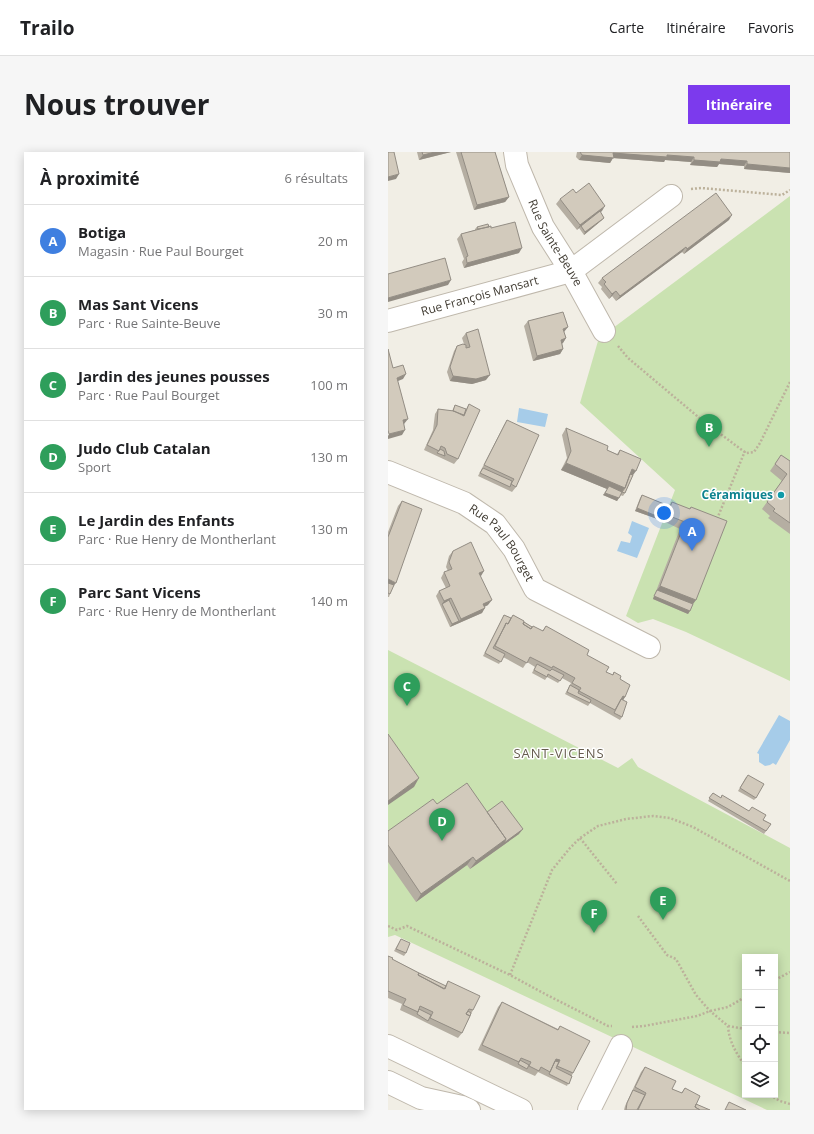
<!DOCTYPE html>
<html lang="fr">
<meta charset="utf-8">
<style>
body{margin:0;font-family:"Open Sans",sans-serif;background:#f6f6f6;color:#202124}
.controls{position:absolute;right:12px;bottom:12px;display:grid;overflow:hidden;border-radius:0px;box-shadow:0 2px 10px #0003}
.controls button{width:36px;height:36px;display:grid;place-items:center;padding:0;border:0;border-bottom:1px solid #e0e0e0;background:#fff;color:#202124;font:20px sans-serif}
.you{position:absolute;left:276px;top:361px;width:14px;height:14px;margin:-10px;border:3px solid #fff;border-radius:50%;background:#1a73e8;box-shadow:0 0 0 6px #1a73e833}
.badge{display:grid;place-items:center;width:26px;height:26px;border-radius:50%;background:#7c3aed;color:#fff;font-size:13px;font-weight:700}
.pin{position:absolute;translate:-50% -33px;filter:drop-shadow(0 1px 2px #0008)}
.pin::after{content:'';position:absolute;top:21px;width:14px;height:12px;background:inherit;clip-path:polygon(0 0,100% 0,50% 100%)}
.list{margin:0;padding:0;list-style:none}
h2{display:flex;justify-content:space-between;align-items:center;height:52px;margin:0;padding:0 16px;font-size:17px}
h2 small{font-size:13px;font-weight:400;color:#757577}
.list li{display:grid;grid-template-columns:26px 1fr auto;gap:12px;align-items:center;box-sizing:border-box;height:72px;padding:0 16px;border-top:1px solid #e0e0e0}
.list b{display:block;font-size:15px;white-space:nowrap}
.list p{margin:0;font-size:13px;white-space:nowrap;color:#757577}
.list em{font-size:13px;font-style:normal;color:#757577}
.icon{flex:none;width:22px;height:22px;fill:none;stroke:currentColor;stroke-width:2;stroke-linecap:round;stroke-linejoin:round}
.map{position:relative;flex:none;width:402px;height:958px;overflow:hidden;border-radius:0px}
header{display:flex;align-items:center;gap:24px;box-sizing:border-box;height:56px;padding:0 20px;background:#fff;border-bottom:1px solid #e0e0e0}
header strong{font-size:19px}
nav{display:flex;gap:22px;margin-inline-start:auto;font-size:14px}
.intro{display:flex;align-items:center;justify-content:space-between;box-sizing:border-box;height:96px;padding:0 24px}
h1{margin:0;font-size:28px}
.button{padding:10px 18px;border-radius:0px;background:#7c3aed;color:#fff;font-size:14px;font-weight:700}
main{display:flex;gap:24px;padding:0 24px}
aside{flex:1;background:#fff;border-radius:0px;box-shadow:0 2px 10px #0003}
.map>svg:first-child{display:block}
.green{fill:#cae2b1;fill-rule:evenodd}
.water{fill:#a6cce9}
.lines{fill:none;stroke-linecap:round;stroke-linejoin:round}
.minor-casing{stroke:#bfb8ac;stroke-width:24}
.path{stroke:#bcb19b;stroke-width:2.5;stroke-dasharray:2 2;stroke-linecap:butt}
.minor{stroke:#fff;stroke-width:22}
.wall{fill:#b5aea2}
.shaded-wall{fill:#938d84}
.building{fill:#d2cabc;stroke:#938d84}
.culture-dot{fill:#0f9aa8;stroke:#fff;stroke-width:1.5}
.labels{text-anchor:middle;stroke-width:3;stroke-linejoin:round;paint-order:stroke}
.street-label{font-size:12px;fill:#433e35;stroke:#fff}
.culture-label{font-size:12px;font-weight:bold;fill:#0d838f;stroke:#fff;text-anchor:end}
.neighbourhood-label{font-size:13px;letter-spacing:1px;fill:#655c4d;stroke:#fff}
</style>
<header>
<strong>Trailo</strong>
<nav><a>Carte</a><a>Itinéraire</a><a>Favoris</a></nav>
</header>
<div class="intro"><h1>Nous trouver</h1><a class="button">Itinéraire</a></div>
<main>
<aside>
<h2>À proximité<small>6 résultats</small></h2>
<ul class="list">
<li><span class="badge" style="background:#3f7fe0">A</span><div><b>Botiga</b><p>Magasin · Rue Paul Bourget</p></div><em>20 m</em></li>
<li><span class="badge" style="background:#2e9e5b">B</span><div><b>Mas Sant Vicens</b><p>Parc · Rue Sainte-Beuve</p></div><em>30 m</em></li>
<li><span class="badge" style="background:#2e9e5b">C</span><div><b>Jardin des jeunes pousses</b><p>Parc · Rue Paul Bourget</p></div><em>100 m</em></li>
<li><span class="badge" style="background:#2e9e5b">D</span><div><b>Judo Club Catalan</b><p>Sport</p></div><em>130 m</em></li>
<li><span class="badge" style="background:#2e9e5b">E</span><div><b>Le Jardin des Enfants</b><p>Parc · Rue Henry de Montherlant</p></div><em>130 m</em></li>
<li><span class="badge" style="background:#2e9e5b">F</span><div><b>Parc Sant Vicens</b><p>Parc · Rue Henry de Montherlant</p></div><em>140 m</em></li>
</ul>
</aside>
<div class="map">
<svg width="402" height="958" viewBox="0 0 402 958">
<rect width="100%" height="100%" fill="#f1eee5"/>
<path class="green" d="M402,44V529L298,480L265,467L250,471L238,464L287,338L192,251L210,189L225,176Z
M0,498L230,616L244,606L250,615L402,696V958H379L7,783L0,785ZM357,805H387V943H357Z"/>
<path class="water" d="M131,256L160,262L157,275L129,270Z
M244,369L261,376L249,406L229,399L233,389L242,391L244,384L240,381Z
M391,563L402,569V588L388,613L385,611L382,613L377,614L371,610V602L369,601Z"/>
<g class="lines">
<defs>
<g id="minor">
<path id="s1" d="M127,0L129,13L155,75L183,119L216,179"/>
<path id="s2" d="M0,169L183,119L283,44"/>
<path id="s3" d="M0,320L76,351L107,372L126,397L147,437L261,495"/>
<path d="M0,894L133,958"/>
<path d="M0,930L33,946L74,955L81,958"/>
<path d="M201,958L233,894"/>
</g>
</defs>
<use href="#minor" class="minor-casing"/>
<path class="path" d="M303,37L313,36L394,43L402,38
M230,194L240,206L315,269L358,301L366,300L372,291L402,230
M329,367L357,299
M192,686L229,732
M250,764L279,803L288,807L308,843L322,859L340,874C341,889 348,901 357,914
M0,774L9,778L19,774L122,823L159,843L220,874H224
M122,823L164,718L182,696L192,686L210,674L238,667L265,664L282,666L305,675L402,729
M387,828L402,820
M340,874L357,877
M244,875L256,874L309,864L322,859L340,855L357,845
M387,880L402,881
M382,943L392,949L402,952"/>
<use href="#minor" class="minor"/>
</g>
<path class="wall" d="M29,0H63L31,8Z
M68,0H107L121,45L117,50L86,58Z
M189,0H402V21L356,17V14L331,12L329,15L302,13L303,10L277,8L276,10L225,6L222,11L191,8L188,5Z
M188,41L214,59L212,60L216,66L214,68L196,83L191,76L189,78L168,52L172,47Z
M341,68L296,102L294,100L228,149L224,144L221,147L213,137L214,135L210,131L214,126Z
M89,75H101L103,76L131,101L76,116L74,110L76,107L69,87L73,82L87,78V77Z
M140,169L176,180L178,186L174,192L175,197L172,202L145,209L136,174Z
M78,181L98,228L84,232L62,229L59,220L66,199L69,194L76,192L74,186Z
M81,252L70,307L66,312L36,298L45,278L47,262L50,257L64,259L67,253L78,257Z
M119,268L128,335L124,340L90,324L116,273Z
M178,276L219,298L229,302L232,298L245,323L237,341L235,344L232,343L229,349L215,343L219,337L173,318L179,306L174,283Z
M393,303L402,309V382L380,366L382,364L374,357L394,329L382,319Z
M254,343L281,354L284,350L301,357L303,355L305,452L300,462L265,447L292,377L275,369L247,359L252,346Z
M14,349L2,442L1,445H0V380L10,354Z
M65,399L93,424H92L100,453L96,455L94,461L62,475L48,444L51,439L58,436L53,426L56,420L60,419L58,415L61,404Z
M116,463L123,466L125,463L144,475L154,479L158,474L199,503L218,520L224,523L226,520L232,527L237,545L235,548L234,565L232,568L202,551L200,554L177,542L183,531L174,526L170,531L159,525L157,528L144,521L147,515L139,510L135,516L115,505L111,512L95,504Z
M358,625L368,646L366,648L350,639Z
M325,641L333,646L361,659L383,672L376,682L320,649Z
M49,652L99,660L131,682L82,717L79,713L28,750L0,710V679Z
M13,787L18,801L16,804L6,799Z
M0,804L4,807L57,834L60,829L85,858L74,881L70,886L39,871L27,865L12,858L14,852L0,846Z
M114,850L170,877L172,874L185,921L179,934L150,920L147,924L90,898L110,855Z
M257,915L284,937L293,941L297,936L308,952L322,958H236L237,954L253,920Z"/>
<path class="shaded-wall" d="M47,0H63L31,8L35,3Z
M225,1L279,3L306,5L303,10L277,8L276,10L225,6L222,11L191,8L194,3Z
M333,7L359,9L356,14L331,12L329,15L302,13L306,8Z
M359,12L402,16V21L356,17Z
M11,22L8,27L0,29V25Z
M121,45L117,50L86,58L89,53Z
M217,54L214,59L193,75V74L189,78L192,73Z
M344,63L341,68L296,102L299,97Z
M216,66L214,68L196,83L197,80Z
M298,95L294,100L228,149L232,144Z
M134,96L131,101L76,116L79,111Z
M63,128L60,133L0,150V146Z
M228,139L224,144L221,147L224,142Z
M180,175L176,180L175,177Z
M178,186L175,191L169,193L173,188Z
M175,197L172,202L145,209L149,204Z
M18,222L15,227L5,231L9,226Z
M102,223L98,228L84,232L62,229L65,224Z
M20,267L16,272L12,273L15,268Z
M17,278L14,283L0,287V284L1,282Z
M178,311L237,336L232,342L221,334L219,337L173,318Z
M244,317L248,319L243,326L240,324Z
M217,341L231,346L229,349L215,343Z
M249,356L276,367L275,369L247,359Z
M96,419L93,424L87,426L91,421Z
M0,427L8,431L4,436L0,434Z
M272,434L308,448L303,455L269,438Z
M266,444L302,459L300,462L265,447Z
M63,446L59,451L54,452L56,449Z
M104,448L100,453L92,457L95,452Z
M97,456L94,461L62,475L64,472L71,469L73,467Z
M235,544L237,545L234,550H231Z
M31,626L26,635L0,653V649Z
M135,677L131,682L82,717L88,709L118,687Z
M85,705L79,713L28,750L33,742Z
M168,907L172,908L169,913L165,912Z"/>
<path class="building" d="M0,0H6L11,22L0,25Z
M34,0H47L35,3Z
M73,0H107L121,45L89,53Z
M192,0H402V16L359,12V9L333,7L332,10L306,8V5L279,3V5L225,1L226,6L194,3Z
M201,31L217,54L192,73L172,47L185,37L188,41Z
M328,41L344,63L299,97L298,95L232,144L228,139L224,142L216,132L218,130L214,126Z
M212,59L216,66L197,80L193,74Z
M127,70L134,96L79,111L78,105L80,104L73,82L103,74V76Z
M100,72L101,75L90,77L89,75Z
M57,106L63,128L0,146V122Z
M175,160L180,175L175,177L178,186L173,188L175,197L149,204L140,169Z
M90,177L102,223L88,227L65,224L62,215L69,194L75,192L78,193V196L82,195L78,181Z
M0,197L5,216L15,213L18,222L9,226L20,267L15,268L17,278L1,282L0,278Z
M81,252L92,258L70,307L59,302L57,296L53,294L51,299L39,293L49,273L50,257L66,259L76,264Z
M67,253L78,257L76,263L65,259Z
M119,268L151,283L128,335L123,332L126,327L96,313Z
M178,276L220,294L219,298L230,303L232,298L253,307L248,319L244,317L237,336L178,311L183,299Z
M52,297L56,299L57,304L49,301Z
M393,303L402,309V371L385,359L387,357L379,350L399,322L387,312Z
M95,316L124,329L122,335L92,321Z
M242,322L245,323L237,341L234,340L237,336Z
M221,334L234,340L231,346L217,341Z
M254,343L281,354L276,367L249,356Z
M14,349L34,357L8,431L0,427V385Z
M284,350L302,357L303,355L339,369L308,448L272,434L297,370L279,363Z
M83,390L96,419L91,421L104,448L95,452L97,456L73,467L63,446L56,449L51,439L62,434L56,420L64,417L61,410L65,399Z
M0,431L6,433L2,442L0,441Z
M269,438L305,452L302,459L266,444Z
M61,448L71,469L64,472L54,452Z
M116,463L123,466L120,472L118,471L117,474L105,496L117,502L113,510L97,501Z
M125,463L136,469L135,472L143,477L145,474L155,479L158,474L201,498L199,503L221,515L218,520L225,523L226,520L233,524L232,527L242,533L237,545L235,544L227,558L191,539L193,536L184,531L187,526L165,514L164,516L142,505L139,511L107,494L118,471L120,472Z
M136,470L144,475L143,477L135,472Z
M149,512L162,519L164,517L176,523L172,529L160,522L159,525L146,518Z
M182,533L191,538L190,541L203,548L202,551L179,540Z
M233,547L239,550L234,565L226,561Z
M0,582L31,626L0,649Z
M360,623L376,632L368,646L352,636Z
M79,631L118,687L88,709L85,705L33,742L0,693V679L45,647L49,652Z
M325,641L333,646L334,643L361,659L364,655L378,663L375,668L383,672L378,679L321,646Z
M114,649L135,677L116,691L118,687L99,660Z
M13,787L22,791L18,801L8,797Z
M0,804L5,806L4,807L31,821L30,823L57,837L60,829L92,844L85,858L81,857L78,862L82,864L74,881L42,866L45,860L32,854L30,860L15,853L18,847L0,839Z
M31,821L58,834L56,837L30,823Z
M114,850L170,878L172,874L202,889L185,921L169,914L172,908L168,907L162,920L153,915L151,919L141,914L143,910L133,906L131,910L94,893Z
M31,857L43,863L40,869L29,862Z
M80,859L83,861L82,864L78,862Z
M132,908L141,913L139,917L130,912Z
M167,909L171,910L168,916L184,924L181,932L161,922Z
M257,915L288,929L284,937L294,941L297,936L312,944L307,955L312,958H250L258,941L247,935Z
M245,938L257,943L249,958H238L239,951Z
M341,950L358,958H337Z
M308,952L322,958H312L307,955Z"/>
<circle class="culture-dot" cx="393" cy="343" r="4"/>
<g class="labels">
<g class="street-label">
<text dy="4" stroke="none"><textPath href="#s1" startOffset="100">Rue Sainte-Beuve</textPath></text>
<text dy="4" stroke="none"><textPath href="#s2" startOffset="95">Rue François Mansart</textPath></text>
<text dy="4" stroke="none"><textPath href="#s3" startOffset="138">Rue Paul Bourget</textPath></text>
</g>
<g class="culture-label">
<text x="385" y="347">Céramiques</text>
</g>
<g class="neighbourhood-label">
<text x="171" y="606">SANT-VICENS</text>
</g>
</g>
</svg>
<div class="controls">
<button>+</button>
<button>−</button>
<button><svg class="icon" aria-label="locate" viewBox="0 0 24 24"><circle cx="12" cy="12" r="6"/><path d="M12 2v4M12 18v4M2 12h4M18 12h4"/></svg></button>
<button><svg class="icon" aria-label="layers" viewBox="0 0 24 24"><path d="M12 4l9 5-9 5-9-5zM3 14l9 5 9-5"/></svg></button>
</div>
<div class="you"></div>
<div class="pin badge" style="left:304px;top:399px;background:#3f7fe0">A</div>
<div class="pin badge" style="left:321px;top:295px;background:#2e9e5b">B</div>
<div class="pin badge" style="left:19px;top:554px;background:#2e9e5b">C</div>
<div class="pin badge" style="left:54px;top:689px;background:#2e9e5b">D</div>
<div class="pin badge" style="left:275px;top:768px;background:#2e9e5b">E</div>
<div class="pin badge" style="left:206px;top:781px;background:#2e9e5b">F</div>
</div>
</main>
